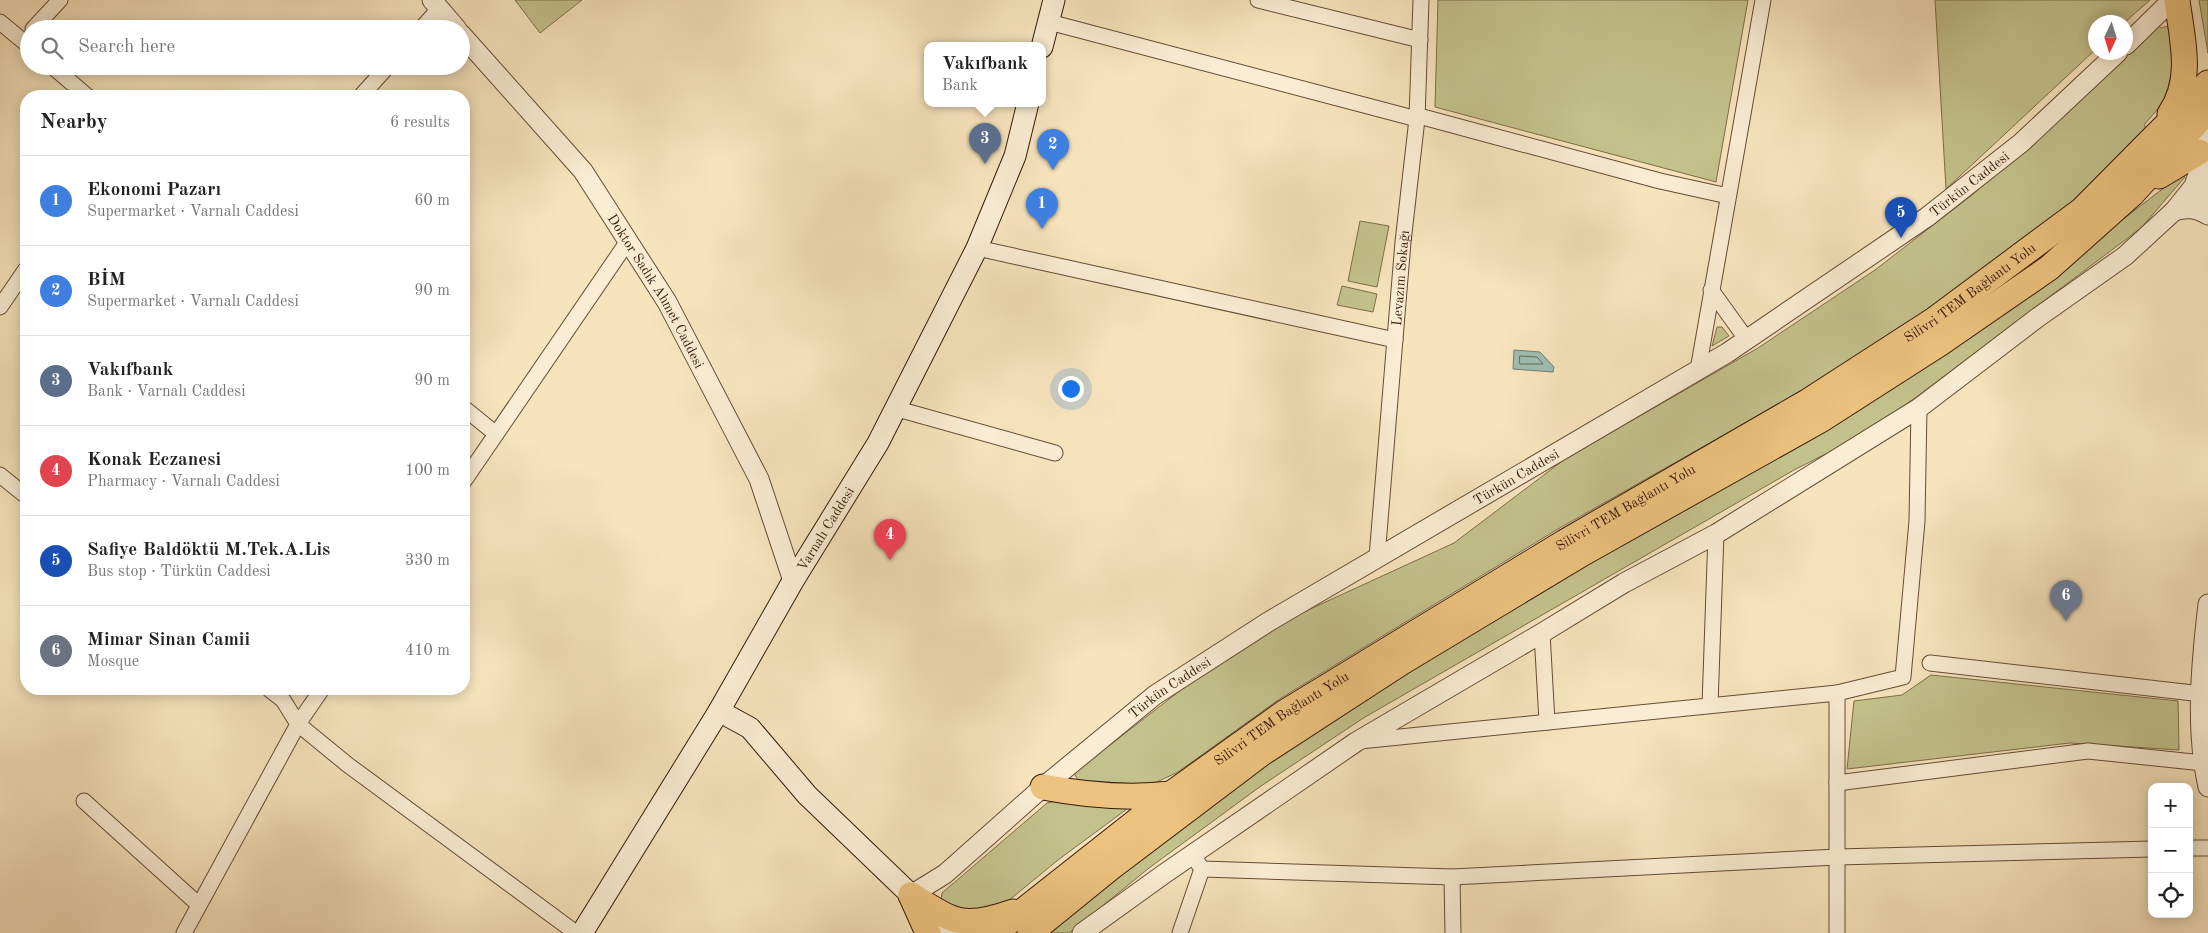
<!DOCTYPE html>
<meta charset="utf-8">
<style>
body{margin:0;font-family:"Old Standard TT",serif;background:#f2f2f2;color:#222}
.controls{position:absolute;right:15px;bottom:15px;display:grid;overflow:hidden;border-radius:10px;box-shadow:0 2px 12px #0003}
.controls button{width:45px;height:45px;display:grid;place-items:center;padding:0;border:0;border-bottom:1px solid #e0e0e0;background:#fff;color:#222;font:25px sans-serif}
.compass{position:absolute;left:2088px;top:15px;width:45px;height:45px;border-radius:50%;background:#fff;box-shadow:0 2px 12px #0003;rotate:184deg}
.you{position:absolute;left:1070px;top:388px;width:18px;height:18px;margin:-12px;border:4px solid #fff;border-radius:50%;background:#1a73e8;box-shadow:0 0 0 8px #1a73e833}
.badge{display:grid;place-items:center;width:32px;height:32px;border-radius:50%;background:#7c3aed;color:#fff;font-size:16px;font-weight:700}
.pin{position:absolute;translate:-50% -41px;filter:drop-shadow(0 1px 2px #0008)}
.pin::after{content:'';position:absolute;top:26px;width:18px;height:15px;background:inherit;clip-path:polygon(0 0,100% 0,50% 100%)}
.popup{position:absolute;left:924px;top:42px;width:122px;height:65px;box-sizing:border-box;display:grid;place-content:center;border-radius:10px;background:#fff;filter:drop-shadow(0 1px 4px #0005);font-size:16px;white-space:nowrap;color:#767676}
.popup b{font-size:19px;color:#222}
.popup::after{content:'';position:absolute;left:50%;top:100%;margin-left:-10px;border:10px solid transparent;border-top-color:#fff}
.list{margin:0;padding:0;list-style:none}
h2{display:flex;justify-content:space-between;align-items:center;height:65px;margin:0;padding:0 20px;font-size:21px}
h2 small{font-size:16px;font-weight:400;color:#767676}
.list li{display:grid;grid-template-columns:32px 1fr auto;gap:15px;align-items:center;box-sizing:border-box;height:90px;padding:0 20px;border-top:1px solid #e0e0e0}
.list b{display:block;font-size:19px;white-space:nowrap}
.list p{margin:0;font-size:16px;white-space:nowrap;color:#767676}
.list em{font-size:16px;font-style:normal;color:#767676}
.icon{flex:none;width:28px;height:28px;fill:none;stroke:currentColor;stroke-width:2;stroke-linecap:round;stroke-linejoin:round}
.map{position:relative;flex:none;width:2208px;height:933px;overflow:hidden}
.search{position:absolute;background:#fff;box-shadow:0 2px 12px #0003;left:20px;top:20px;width:450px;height:55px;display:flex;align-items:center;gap:12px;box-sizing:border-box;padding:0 18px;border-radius:28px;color:#767676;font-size:19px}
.panel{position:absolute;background:#fff;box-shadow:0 2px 12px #0003;left:20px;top:90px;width:450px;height:605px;border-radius:20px}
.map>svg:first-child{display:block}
.green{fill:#c4c28c;stroke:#7e6d4a}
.water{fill:#9dbeb2;stroke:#747c6e}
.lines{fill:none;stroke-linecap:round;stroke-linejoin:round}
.shore{stroke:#6a6b5c;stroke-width:1}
.minor-casing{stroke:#674b34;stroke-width:17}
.tertiary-casing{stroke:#674b34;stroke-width:21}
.secondary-casing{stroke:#371807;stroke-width:23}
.trunk-casing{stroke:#371807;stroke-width:27}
.minor{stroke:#faedd4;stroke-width:15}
.tertiary{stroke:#faedd4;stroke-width:19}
.secondary{stroke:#faedd4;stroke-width:21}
.trunk{stroke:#ecc27e;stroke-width:25}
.labels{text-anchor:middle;stroke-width:4.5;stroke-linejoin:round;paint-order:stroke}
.street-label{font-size:14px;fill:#371807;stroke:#faedd4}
</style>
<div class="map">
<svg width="2208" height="933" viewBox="0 0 2208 933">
<rect width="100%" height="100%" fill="#f7e4bd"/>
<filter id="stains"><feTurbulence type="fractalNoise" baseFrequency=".004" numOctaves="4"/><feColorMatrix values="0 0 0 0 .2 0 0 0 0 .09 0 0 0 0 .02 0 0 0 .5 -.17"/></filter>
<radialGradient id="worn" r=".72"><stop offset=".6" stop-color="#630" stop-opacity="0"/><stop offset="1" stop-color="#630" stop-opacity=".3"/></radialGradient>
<path class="green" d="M515,0H582L540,33Z
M1438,0H1748L1716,182L1435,107Z
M1935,0H2150L2125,22H2096L2095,50L1946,189Z
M2199,0H2208V53Z
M2158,25L2161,28L2172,25L2178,41L2169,96L2144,125L2146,128L2072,202L1906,326L1831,374L1558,529L1281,698L1178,772L1157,782L1133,787L1079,782L1074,773L1222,658L1282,622L1454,543L1565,459L1758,348L1875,270L1972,195L2073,108Z
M2182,174L2185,177L2141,228L1915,398L1859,437L1794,470L1365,717L1261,786L1149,868L1069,933H1046L1098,891L1289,746L1381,688L1630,540L2113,227Z
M1360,221L1389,226L1377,287L1348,281Z
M1342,286L1377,294L1373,312L1337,305Z
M1717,327H1722L1729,336L1712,346Z
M1931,675L2178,701L2179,750L2070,743L1847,769L1854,701L1902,695Z
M1066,799L1115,804L1127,809L1058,860L1002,906L986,914L940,906L942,893L1047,803Z"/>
<path class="water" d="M1514,350L1540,352L1554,367L1553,372L1513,369Z"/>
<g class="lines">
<path class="shore" d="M1520,356L1537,357L1543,364H1520Z"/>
<defs>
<g id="minor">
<path d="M1258,0L1420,40"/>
<path d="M0,22L29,46"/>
<path d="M1049,22L1417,119"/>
<path d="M33,29L60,0"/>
<path d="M421,29L439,9"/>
<path d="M52,66L87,96"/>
<path d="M361,96L388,66"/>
<path d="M1419,116L1660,181L1728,196"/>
<path d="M977,248L1395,340"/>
<path d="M1711,290L1747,340"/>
<path d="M0,307L26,269"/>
<path d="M1698,370L1763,0"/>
<path d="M464,408L496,434"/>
<path d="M894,408L1055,453"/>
<path d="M0,475L26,496"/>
<path d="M464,481L628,241"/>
<path id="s1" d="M1377,557L1403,242L1417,119L1421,0"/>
<path d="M1542,633L1547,722"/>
<path d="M1930,663L2202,694"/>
<path d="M269,689L283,700L298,724L348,765L576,933"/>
<path d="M1837,693V933"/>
<path d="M1710,705L1716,534"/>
<path d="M1360,741L1837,693L1903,677L1917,521L1919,408"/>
<path d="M1837,783L2088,751L2203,763"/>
<path d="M84,801L199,905"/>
<path d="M2189,848H2208"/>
<path d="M1202,869L1452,877L1837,857L2152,849"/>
<path d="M1452,877L1453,933"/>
<path d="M184,933L298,724L322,689"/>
<path d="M1180,933L1202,869L1196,860"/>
</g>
<g id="tertiary">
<path d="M432,0L457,29"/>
<path id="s2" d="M461,34L583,171L667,302L759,479L793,581"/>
<path d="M2126,45L2172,0"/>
<path d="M2202,116C2200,144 2193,182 2208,208"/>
<path d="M2199,171L2194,186L2174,211C2187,207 2196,208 2208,215"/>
<path d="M2208,604C2201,664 2195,728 2208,787"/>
<path id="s3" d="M911,895L945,874L1043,787L1155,695L1268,622L1727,353L1927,217L2021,143L2118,52"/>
<path d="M1082,933L1164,874L1356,742L1542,633L1624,583L1716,534L1919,408L2037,318L2125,256L2174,211"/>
</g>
<g id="secondary">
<path d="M1042,47L1054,0"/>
<path d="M719,711L750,728L807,795L911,895L956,933"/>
<path id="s4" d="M582,933L719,711L793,581L878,443L977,248L1015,156L1028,103"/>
</g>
<g id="trunk">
<path d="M2170,114C2194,79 2182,39 2177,0"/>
<path d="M2159,176L2199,152"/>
<path d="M1043,787C1085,795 1128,799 1171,794"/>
<path d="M911,895C954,922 962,930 1013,912"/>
<path d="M911,895L928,933"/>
<path id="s5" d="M995,933L1171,794L1284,713L1565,542L1807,402L1934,320L2082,210L2208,83"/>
<path d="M1030,933L1110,868L1262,753L1402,662L1583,553L1822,419L1939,344L2049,268L2132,194L2208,110"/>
</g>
</defs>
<use href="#minor" class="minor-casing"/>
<use href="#tertiary" class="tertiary-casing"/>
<use href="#secondary" class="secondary-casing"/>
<use href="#trunk" class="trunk-casing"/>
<use href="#minor" class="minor"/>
<use href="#tertiary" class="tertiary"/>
<use href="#secondary" class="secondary"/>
<use href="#trunk" class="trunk"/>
</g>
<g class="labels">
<g class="street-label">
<text dy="5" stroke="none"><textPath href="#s3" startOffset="1278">Türkün Caddesi</textPath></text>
<text dy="5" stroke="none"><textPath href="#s1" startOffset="280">Levazım Sokağı</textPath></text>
<text dy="5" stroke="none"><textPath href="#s2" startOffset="324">Doktor Sadık Ahmet Caddesi</textPath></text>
<text dy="5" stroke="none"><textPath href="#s5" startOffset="1168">Silivri TEM Bağlantı Yolu</textPath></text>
<text dy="5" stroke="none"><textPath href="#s3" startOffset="738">Türkün Caddesi</textPath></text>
<text dy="5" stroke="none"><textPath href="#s5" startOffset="762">Silivri TEM Bağlantı Yolu</textPath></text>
<text dy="5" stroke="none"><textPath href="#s4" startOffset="472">Varnalı Caddesi</textPath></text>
<text dy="5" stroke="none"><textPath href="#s3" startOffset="332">Türkün Caddesi</textPath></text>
<text dy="5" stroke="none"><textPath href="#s5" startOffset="358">Silivri TEM Bağlantı Yolu</textPath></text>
</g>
</g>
<rect width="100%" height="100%" filter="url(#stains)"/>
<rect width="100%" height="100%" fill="url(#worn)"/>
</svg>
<div class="controls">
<button>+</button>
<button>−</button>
<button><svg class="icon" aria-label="locate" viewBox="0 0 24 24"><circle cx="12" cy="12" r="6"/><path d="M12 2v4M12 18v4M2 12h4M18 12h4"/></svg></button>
</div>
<svg class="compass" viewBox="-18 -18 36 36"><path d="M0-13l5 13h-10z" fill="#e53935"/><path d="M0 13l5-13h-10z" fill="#767676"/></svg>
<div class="you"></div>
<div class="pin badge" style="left:1042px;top:229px;background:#3f7fe0">1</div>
<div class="pin badge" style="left:1053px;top:170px;background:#3f7fe0">2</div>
<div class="pin badge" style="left:985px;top:164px;background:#5c6f8a">3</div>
<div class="popup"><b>Vakıfbank</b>Bank</div>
<div class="pin badge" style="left:890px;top:560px;background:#e0444e">4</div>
<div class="pin badge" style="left:1901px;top:238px;background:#1a4fb4">5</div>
<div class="pin badge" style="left:2066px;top:621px;background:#6b7280">6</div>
<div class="search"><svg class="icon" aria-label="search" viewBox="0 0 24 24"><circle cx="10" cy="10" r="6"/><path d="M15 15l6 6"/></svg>Search here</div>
<section class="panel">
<h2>Nearby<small>6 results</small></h2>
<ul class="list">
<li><span class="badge" style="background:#3f7fe0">1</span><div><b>Ekonomi Pazarı</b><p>Supermarket · Varnalı Caddesi</p></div><em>60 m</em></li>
<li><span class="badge" style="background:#3f7fe0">2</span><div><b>BİM</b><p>Supermarket · Varnalı Caddesi</p></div><em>90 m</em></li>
<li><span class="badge" style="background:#5c6f8a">3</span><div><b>Vakıfbank</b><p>Bank · Varnalı Caddesi</p></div><em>90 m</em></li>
<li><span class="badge" style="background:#e0444e">4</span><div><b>Konak Eczanesi</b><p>Pharmacy · Varnalı Caddesi</p></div><em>100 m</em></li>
<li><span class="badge" style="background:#1a4fb4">5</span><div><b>Safiye Baldöktü M.Tek.A.Lis</b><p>Bus stop · Türkün Caddesi</p></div><em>330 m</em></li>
<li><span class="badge" style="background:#6b7280">6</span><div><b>Mimar Sinan Camii</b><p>Mosque</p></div><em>410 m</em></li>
</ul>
</section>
</div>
